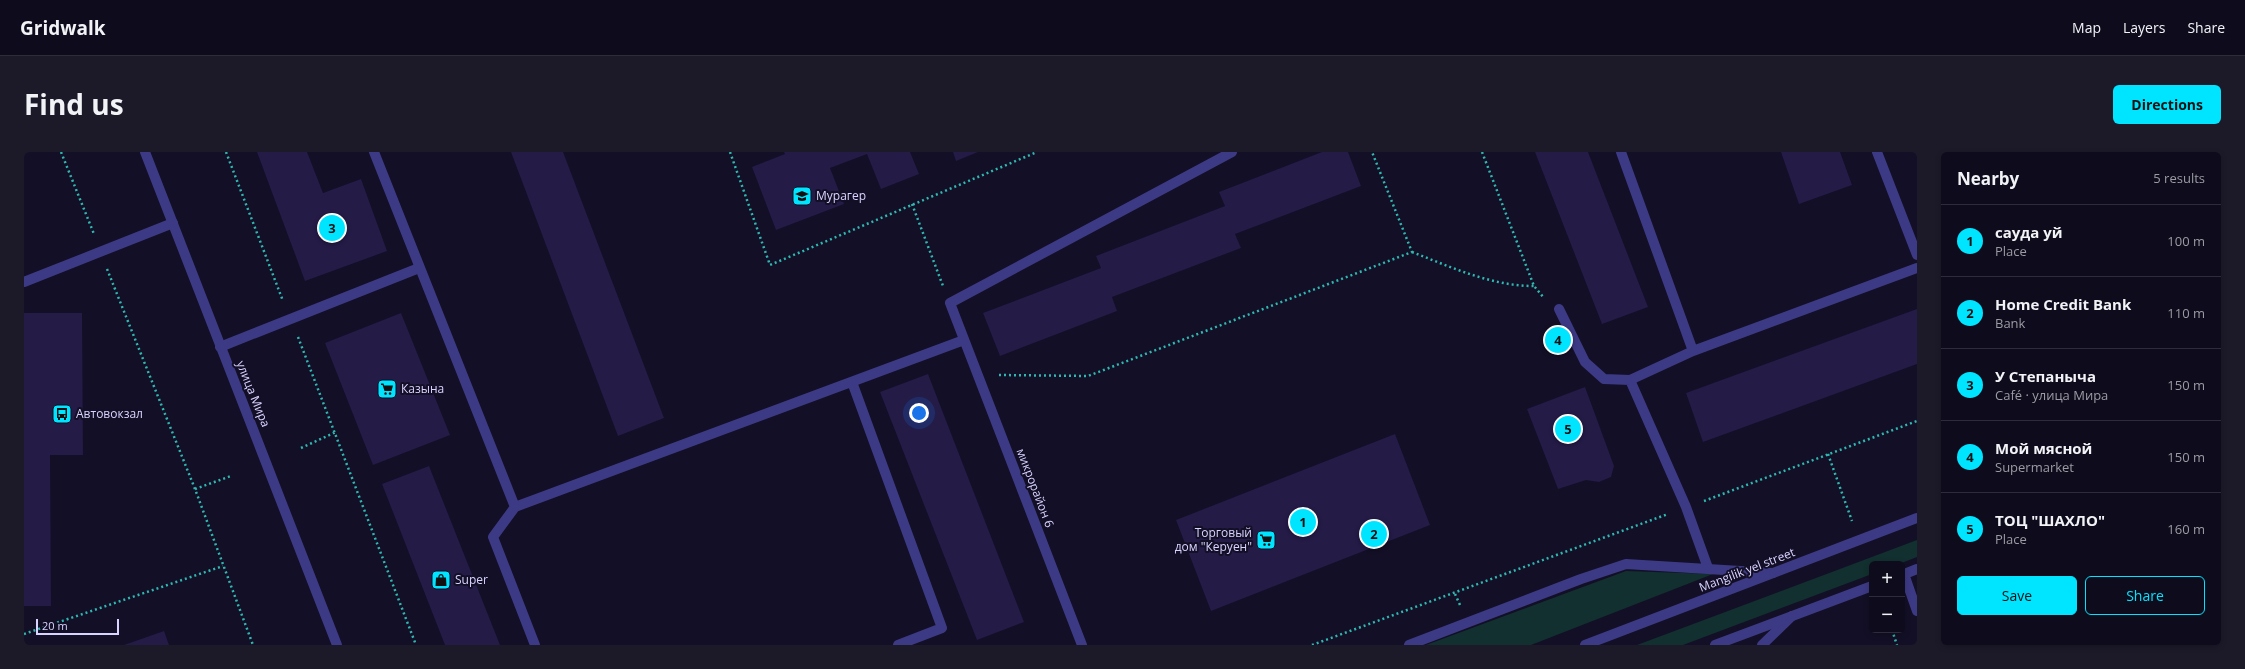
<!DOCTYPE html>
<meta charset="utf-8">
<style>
body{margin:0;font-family:"Open Sans",sans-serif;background:#1c1929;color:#f1f3f6}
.controls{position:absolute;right:12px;bottom:12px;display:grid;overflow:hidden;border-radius:6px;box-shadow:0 2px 6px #0003}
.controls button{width:36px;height:36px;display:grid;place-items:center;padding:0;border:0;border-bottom:1px solid #2e2b3b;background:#0e0b1c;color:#f1f3f6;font:20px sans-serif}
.scale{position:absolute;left:12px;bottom:10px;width:83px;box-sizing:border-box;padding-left:4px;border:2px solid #d9d4ff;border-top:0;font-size:11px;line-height:14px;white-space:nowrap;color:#d9d4ff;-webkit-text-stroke:3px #130f26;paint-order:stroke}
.you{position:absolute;left:895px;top:261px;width:14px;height:14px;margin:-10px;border:3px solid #fff;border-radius:50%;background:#1a73e8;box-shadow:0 0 0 6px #1a73e833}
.badge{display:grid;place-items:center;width:26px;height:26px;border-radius:50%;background:#00e5ff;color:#111;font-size:13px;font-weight:700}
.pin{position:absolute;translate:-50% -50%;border:2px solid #fff;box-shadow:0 1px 4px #0006}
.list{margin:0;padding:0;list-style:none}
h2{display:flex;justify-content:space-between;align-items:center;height:52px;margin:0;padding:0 16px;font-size:17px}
h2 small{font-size:13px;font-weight:400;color:#9b9ba3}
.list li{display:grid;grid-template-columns:26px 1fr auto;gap:12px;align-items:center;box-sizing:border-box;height:72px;padding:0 16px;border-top:1px solid #2e2b3b}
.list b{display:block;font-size:15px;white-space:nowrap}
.list p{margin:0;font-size:13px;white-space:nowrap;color:#9b9ba3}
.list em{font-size:13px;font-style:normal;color:#9b9ba3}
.actions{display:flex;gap:8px;padding:12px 16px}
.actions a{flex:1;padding:9px 0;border:1px solid #00e5ff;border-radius:6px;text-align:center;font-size:14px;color:#00e5ff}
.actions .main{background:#00e5ff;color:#111}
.map{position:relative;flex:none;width:1893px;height:493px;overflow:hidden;border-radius:6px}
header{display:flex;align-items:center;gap:24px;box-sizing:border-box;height:56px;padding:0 20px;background:#0e0b1c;border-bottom:1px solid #2e2b3b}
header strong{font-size:19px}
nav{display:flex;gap:22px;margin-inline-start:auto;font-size:14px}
.intro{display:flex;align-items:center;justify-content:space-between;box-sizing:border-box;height:96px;padding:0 24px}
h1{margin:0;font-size:28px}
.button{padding:10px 18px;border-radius:6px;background:#00e5ff;color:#111;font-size:14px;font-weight:700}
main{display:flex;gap:24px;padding:0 24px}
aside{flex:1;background:#0e0b1c;border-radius:6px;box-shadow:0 2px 6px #0003}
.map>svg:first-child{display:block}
.green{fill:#12302f}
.building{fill:#241b47}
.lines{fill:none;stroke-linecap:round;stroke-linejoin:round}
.path{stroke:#2fb8b0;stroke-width:2.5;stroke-dasharray:2 3;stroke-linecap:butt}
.service{stroke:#3d3a85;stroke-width:10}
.minor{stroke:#3d3a85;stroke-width:10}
.tertiary{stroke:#3d3a85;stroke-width:10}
.labels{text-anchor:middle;stroke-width:4;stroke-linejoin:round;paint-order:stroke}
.poi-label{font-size:12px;fill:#d9d4ff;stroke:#130f26;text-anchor:start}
.street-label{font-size:12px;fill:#d9d4ff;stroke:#130f26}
</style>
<header>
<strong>Gridwalk</strong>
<nav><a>Map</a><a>Layers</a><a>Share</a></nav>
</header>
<div class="intro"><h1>Find us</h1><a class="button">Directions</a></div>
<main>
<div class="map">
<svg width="1893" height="493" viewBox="0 0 1893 493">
<rect width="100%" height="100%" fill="#130f26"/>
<path class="green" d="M1893,388V405L1875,412H1848V422L1659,493H1613Z
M1602,419L1689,422L1507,493H1402Z"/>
<path class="building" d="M233,0H283L299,41L337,27L363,99L281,129Z
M487,0H539L640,266L594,284Z
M760,0H886L895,22L857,37L843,2L806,16L820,52L752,78L728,15L761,2Z
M929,0H954L932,9Z
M1298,0H1324L1337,34L1211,82L1217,96L1088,145L1093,159L976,204L959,161L1077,116L1072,104L1201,54L1195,40Z
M1511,0H1564L1624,155L1578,172Z
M1757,0H1816L1828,33L1775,52Z
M1893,157V212L1679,290L1662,241Z
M0,161H58L59,303H26L27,454H0Z
M377,161L426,283L349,313L301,191Z
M904,222L1000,470L953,488L856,240Z
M1561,235L1590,314L1587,325L1575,330L1562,328L1534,337L1503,257Z
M1371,282L1406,373L1187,459L1152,368Z
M405,314L476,493H421L358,332Z
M140,479L145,493H100Z"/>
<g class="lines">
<path class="path" d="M37,0L70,82
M202,0L259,149
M706,0L746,113L1013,0
M1458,0L1510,134L1520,146
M888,52L919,134
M1388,100C1427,115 1467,134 1510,134
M83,117L171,337L229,493
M274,185L392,493
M975,223L1064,224L1388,100L1348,0
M277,296L312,280
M1804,302L1828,369
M171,337L207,324
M1680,349L1893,269
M1431,442L1436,453
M1868,478L1873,493
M0,482L199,414
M1288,493L1644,362"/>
<path class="service" d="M350,0L491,355
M1597,0L1669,199L1606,228L1662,355L1684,416
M1853,0L1893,103
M0,130L149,71
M1535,157L1561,210L1580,227L1606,228
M196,195L395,116
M1669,199L1893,116
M828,230L918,476L874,493
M1880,422L1893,459
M511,493L469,385L491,355L940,188
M1058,493L926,151L1208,0
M1385,493L1557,427L1602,412L1749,421
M1738,493L1768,464"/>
<path class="minor" d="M121,0L313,493"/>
<path class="tertiary" d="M1878,423L1893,417
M1561,493L1893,366
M1691,493L1848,434"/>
</g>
<defs>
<symbol id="school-square" viewBox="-11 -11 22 22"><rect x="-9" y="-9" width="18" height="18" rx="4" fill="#00e5ff" stroke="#130f26"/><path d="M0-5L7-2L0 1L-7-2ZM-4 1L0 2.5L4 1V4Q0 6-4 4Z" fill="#111"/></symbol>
<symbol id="supermarket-square" viewBox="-11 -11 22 22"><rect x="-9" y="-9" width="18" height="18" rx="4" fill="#00e5ff" stroke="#130f26"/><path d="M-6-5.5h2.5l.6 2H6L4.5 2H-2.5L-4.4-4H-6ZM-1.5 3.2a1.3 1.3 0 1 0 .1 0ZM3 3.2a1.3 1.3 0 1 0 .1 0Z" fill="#111"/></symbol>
<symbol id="bus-square" viewBox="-11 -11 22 22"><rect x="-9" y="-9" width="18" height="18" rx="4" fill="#00e5ff" stroke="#130f26"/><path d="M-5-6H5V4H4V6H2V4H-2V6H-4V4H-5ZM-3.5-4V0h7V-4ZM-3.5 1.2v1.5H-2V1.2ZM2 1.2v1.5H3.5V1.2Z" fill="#111"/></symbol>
<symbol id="shop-square" viewBox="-11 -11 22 22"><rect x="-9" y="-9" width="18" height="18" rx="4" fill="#00e5ff" stroke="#130f26"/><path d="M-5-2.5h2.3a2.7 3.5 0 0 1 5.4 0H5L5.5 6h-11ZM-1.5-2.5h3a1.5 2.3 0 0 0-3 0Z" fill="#111"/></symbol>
</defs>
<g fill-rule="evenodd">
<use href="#school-square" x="767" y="33" width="22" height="22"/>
<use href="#supermarket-square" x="352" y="226" width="22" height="22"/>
<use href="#bus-square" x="27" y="251" width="22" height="22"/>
<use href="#supermarket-square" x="1231" y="377" width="22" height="22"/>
<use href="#shop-square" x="406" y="417" width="22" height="22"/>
</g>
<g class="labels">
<g class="poi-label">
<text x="792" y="48">Мурагер</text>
<text x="377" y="241">Казына</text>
<text x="52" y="266">Автовокзал</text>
<text x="1228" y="385" text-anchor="end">Торговый<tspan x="1228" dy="14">дом "Керуен"</tspan></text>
<text x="431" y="432">Super</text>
</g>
<g class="street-label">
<text transform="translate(229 242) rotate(68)" y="4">улица Мира</text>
<text transform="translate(1011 336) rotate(69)" y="4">микрорайон 6</text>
<text transform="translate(1723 418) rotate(-21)" y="4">Mangilik yel street</text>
</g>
</g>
</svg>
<div class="controls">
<button>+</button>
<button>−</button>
</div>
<div class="scale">20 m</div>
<div class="you"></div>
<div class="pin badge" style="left:1279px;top:370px">1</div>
<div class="pin badge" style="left:1350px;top:382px">2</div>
<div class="pin badge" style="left:308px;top:76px">3</div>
<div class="pin badge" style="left:1534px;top:188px">4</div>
<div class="pin badge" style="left:1544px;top:277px">5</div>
</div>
<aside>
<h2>Nearby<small>5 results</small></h2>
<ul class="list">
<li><span class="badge">1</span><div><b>сауда уй</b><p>Place</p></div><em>100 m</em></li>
<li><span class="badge">2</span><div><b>Home Credit Bank</b><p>Bank</p></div><em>110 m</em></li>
<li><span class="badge">3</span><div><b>У Степаныча</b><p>Café · улица Мира</p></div><em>150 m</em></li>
<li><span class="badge">4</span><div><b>Мой мясной</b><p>Supermarket</p></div><em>150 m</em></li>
<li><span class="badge">5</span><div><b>ТОЦ &quot;ШАХЛО&quot;</b><p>Place</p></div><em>160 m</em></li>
</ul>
<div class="actions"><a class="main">Save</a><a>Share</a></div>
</aside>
</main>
